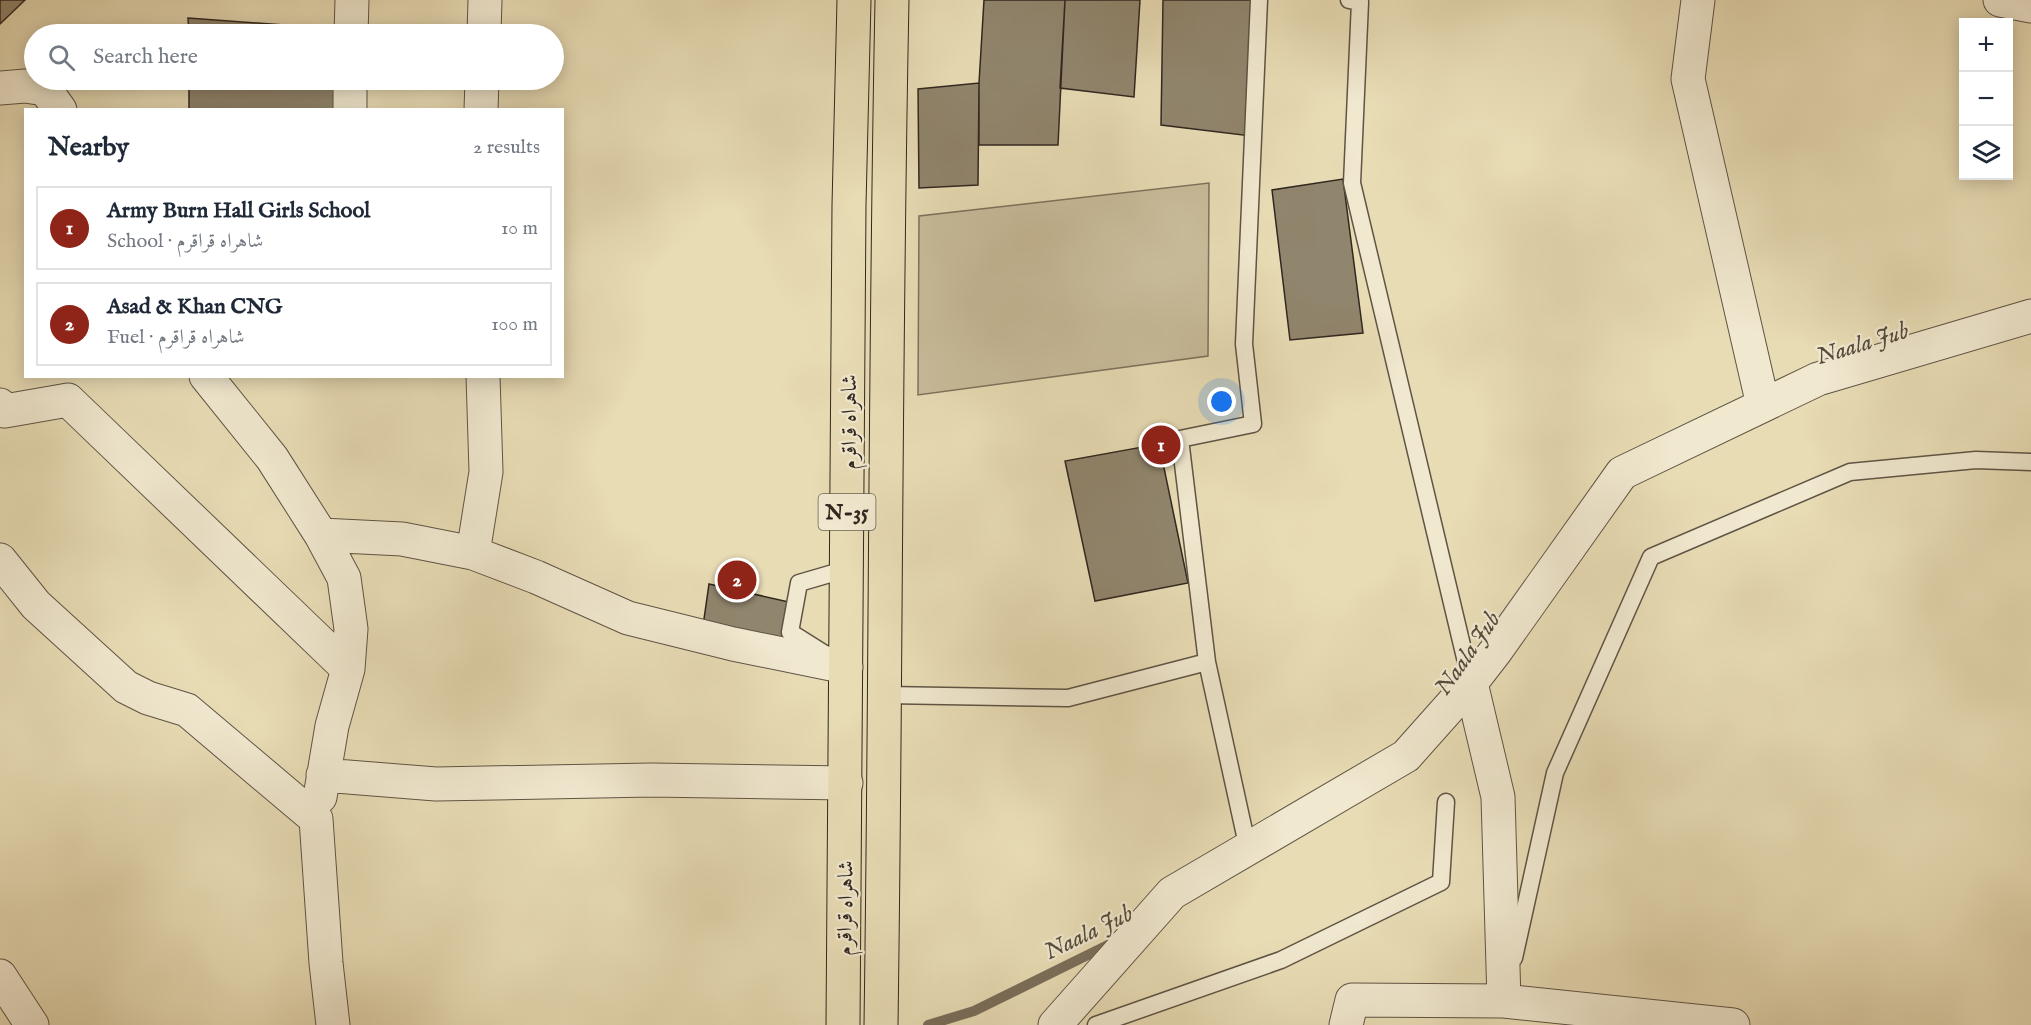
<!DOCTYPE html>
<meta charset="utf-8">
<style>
body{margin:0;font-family:"IM FELL English",Amiri,serif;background:#f2f2f3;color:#1f2937}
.controls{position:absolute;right:18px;top:18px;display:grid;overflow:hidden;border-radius:0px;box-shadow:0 3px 15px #0003}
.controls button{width:54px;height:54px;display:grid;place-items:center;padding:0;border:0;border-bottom:2px solid #e0e1e3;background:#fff;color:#1f2937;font:30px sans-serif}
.you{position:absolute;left:1222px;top:402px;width:21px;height:21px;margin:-15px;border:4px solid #fff;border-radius:50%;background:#1a73e8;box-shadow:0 0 0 9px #1a73e833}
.badge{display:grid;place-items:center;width:39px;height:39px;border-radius:50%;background:#8f2418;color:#fff;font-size:20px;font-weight:700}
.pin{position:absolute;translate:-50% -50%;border:3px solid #fff;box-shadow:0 2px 6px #0006}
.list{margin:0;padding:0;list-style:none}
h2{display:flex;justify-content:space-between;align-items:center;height:78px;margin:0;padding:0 24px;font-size:26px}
h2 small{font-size:20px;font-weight:400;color:#747a83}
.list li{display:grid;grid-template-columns:39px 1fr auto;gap:18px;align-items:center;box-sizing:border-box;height:84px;margin:0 12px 12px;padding:0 12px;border:2px solid #e0e1e3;border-radius:0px}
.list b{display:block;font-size:22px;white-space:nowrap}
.list p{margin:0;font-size:20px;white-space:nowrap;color:#747a83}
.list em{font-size:20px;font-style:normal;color:#747a83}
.icon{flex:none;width:33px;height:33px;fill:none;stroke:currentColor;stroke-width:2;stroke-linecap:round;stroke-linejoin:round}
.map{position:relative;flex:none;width:2031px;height:1025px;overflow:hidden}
.search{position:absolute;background:#fff;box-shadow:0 3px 15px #0003;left:24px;top:24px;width:540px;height:66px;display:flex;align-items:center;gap:15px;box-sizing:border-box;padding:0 21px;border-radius:33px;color:#747a83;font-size:22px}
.panel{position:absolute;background:#fff;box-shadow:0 3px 15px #0003;left:24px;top:108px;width:540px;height:270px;border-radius:0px}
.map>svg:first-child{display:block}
.green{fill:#c9bd9c;stroke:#7d725e;stroke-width:1.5}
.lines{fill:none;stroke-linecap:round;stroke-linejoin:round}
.stream{stroke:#7a6e5b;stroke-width:10}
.building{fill:#90856d;stroke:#312720;stroke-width:1.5}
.lane-casing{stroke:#5f5445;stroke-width:19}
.street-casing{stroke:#5f5445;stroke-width:35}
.highway-casing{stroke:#312720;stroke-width:35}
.lane{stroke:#f0e8cf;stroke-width:16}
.street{stroke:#f0e8cf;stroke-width:33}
.highway{stroke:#e8dcb5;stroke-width:33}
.labels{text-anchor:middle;stroke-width:4.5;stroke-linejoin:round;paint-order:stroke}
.shield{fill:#f0e8cf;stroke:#6a6154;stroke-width:1.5}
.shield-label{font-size:21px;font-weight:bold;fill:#312720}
.street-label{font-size:22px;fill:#312720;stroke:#f0e8cf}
.water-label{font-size:24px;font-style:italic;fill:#554b3d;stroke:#f0e8cf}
</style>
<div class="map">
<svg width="2031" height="1025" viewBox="0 0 2031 1025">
<rect width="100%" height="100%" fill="#e8dcb5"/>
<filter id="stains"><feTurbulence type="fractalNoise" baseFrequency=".00333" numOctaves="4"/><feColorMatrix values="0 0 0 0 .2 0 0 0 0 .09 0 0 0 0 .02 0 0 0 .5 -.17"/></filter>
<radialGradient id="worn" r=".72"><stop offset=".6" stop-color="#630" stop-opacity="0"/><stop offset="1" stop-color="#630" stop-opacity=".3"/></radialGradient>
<path class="green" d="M1209,183L1208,356L918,395L919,216Z"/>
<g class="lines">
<path class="stream" d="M928,1025L974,1011L1110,944"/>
</g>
<path class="building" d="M0,0H25L0,24Z
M984,0H1065L1058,145H979V83Z
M1065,0H1140L1134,97L1060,88Z
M1163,0H1252L1251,136L1161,125Z
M188,18L339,29V34H189Z
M189,80H339L338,110H189Z
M979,83L978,185L919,188L918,89Z
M1343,179L1363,333L1290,340L1272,190Z
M1159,444L1188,583L1095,601L1065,461Z
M709,584L789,602L780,648L702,633Z"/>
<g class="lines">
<defs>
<path id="lane" d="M1349,0L1360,2L1352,183L1471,683
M825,654L790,632L799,583L847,569
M886,695L1068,698L1207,662
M1248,849L1207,662L1180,439L1253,424L1244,344L1259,0
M1514,958L1555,773L1651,557L1850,472L1976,460L2031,462
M1096,1025L1281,960L1441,882L1446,802"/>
<path id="street" d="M1698,0L1688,79L1763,405
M2000,0L2031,6
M351,34L352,0
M484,34L485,0
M0,88L25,86L45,89L60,110
M350,110V80
M481,110L482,80
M206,376L272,458L321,535L344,578L351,629L348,669L332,726L320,797
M0,405L5,411L68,400L348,669
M321,535L402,539L473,553L536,577L628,618L733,644L846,667
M473,553L486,472L483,376
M0,560L36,605L126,687L148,698L187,710L316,819L326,963L333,1025
M323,775L436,784L651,780L846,783
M0,976L32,1025
M1504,1001L1733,1025
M1055,1025L1172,893L1406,756L1471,683L1495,652L1622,473L1818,379L2031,316
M1346,1025L1352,1000L1504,1001L1498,797L1471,683"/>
<path id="highway" d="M843,1025L849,205L854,0
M881,1025C886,683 885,342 892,0"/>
</defs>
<use href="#lane" class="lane-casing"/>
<use href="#street" class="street-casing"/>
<use href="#highway" class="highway-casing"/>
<use href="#lane" class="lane"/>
<use href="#street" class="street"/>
<use href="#highway" class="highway"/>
</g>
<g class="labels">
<rect class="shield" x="818.5" y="494" width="57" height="36" rx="4.5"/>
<g class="shield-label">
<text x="847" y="519">N-35</text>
</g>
<g class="street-label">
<text transform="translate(848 422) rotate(-90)" y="8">شاہراہ قراقرم</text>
<text transform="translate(844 908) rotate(-89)" y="8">شاہراہ قراقرم</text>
</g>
<g class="water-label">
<text transform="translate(1862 343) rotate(-17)" y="8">Naala Jub</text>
<text transform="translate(1467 653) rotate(-55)" y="8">Naala Jub</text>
<text transform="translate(1088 932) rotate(-26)" y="8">Naala Jub</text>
</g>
</g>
<rect width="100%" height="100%" filter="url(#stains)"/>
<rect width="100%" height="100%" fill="url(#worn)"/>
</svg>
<div class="controls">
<button>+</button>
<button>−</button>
<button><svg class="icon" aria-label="layers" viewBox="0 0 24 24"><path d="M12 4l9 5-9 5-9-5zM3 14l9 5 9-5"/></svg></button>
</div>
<div class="you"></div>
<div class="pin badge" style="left:1161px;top:445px">1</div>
<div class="pin badge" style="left:737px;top:580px">2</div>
<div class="search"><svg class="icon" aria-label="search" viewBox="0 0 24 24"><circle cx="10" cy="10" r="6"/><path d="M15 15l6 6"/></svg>Search here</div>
<section class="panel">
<h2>Nearby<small>2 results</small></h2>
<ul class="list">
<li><span class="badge">1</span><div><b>Army Burn Hall Girls School</b><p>School · شاہراہ قراقرم</p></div><em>10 m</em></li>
<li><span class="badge">2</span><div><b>Asad &amp; Khan CNG</b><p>Fuel · شاہراہ قراقرم</p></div><em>100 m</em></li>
</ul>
</section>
</div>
